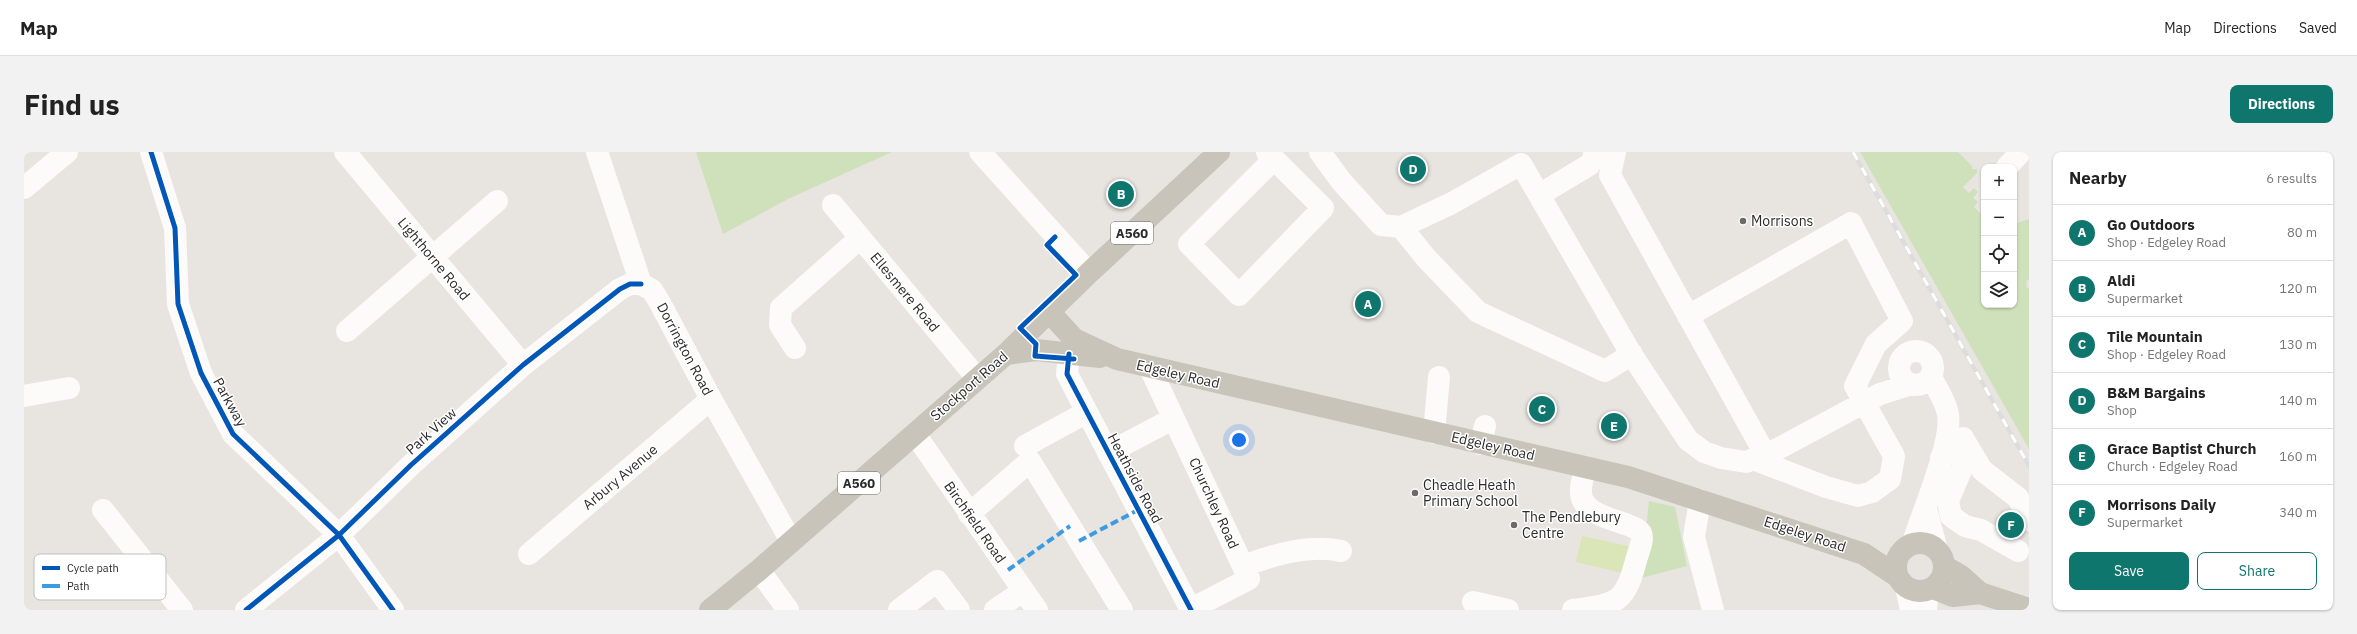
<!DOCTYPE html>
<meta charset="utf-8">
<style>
body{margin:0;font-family:"IBM Plex Sans",sans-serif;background:#f2f2f2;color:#222}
.controls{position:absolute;right:12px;top:12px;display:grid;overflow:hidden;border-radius:8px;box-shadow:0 1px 3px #0004}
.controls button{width:36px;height:36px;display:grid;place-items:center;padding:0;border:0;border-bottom:1px solid #e0e0e0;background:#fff;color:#222;font:20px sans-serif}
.you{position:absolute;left:1215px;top:288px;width:14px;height:14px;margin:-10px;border:3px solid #fff;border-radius:50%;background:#1a73e8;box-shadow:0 0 0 6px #1a73e833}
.badge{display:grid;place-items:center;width:26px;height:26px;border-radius:50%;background:#0f766e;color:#fff;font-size:13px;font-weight:700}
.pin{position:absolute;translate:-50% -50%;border:2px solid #fff;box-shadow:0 1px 4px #0006}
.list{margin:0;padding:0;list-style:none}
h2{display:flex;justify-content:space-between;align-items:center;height:52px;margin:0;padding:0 16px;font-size:17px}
h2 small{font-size:13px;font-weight:400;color:#767676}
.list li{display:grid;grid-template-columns:26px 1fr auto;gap:12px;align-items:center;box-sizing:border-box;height:56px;padding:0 16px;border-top:1px solid #e0e0e0}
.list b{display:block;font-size:15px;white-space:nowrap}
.list p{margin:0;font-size:13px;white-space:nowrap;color:#767676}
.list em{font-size:13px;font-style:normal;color:#767676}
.actions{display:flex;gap:8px;padding:12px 16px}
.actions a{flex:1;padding:9px 0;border:1px solid #0f766e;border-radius:8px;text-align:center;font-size:14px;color:#0f766e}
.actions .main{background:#0f766e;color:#fff}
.icon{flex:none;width:22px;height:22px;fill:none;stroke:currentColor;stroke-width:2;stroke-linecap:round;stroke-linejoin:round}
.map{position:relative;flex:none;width:2005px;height:458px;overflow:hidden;border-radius:8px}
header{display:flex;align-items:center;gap:24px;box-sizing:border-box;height:56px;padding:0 20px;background:#fff;border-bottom:1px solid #e0e0e0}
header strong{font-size:19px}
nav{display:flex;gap:22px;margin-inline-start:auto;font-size:14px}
.intro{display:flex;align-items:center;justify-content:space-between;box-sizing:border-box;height:96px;padding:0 24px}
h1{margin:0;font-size:28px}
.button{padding:10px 18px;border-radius:8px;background:#0f766e;color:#fff;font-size:14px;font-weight:700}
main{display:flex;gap:24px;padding:0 24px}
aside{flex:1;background:#fff;border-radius:8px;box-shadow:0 1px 3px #0004}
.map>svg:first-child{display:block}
.green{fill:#cfe1bb}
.pitch{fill:#dae5b8}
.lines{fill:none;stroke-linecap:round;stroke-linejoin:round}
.minor{stroke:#fcfbfa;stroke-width:22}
.major{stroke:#c8c4ba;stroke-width:22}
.rail-casing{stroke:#deddde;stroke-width:4.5}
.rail{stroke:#fff;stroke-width:3;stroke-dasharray:9;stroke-linecap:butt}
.quiet{stroke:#3d9ce1;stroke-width:4;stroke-dasharray:8 4;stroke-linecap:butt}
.cycleway-casing{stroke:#fff;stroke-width:8}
.cycleway{stroke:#0057b8;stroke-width:5}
.poi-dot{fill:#6c6b6a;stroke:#fff;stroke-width:1.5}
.labels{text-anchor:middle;stroke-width:3;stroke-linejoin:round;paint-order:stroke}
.shield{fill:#fff;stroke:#6a6a6a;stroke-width:1}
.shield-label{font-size:13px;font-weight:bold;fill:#2a2a2a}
.poi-label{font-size:14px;fill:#2a2a2a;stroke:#fff;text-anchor:start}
.street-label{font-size:14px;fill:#2a2a2a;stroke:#fff}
.key{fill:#fff;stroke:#bfbfbf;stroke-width:1}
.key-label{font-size:11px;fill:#2a2a2a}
</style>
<header>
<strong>Map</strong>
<nav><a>Map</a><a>Directions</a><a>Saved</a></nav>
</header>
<div class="intro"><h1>Find us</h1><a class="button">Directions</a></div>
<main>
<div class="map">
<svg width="2005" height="458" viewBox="0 0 2005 458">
<rect width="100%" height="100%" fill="#e8e4e0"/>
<path class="green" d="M672,0H868L764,47L699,82Z
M1836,0H1934L1948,14V17H1953V21L1939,35L1945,41L1950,36L1954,40L1949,46L1954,50L1950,55L1957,62L1960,60V153H1990V72L2005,67V128H2003L2002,135L2005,136V297Z
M1625,349L1651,355L1663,414L1617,426Z"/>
<path class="pitch" d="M1558,384L1609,395L1603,422L1552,410Z"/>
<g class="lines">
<path class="minor" d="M127,0L151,76L154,152L177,221L209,282L315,383L369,458
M321,0L499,213
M573,0L617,132L628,138L636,151L687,247L767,389
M956,0L1065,121
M1243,0L1299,56L1215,143L1165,92L1250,7
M1296,0L1317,29L1357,73L1377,75L1402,106L1454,160L1581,219L1608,202
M1570,0V6L1565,13L1515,43L1606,200L1664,288L1680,300L1697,306L1722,310L1746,301L1856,242L1888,232
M1591,0L1586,23L1741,302
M1983,15L1997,0
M0,36L43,0
M809,53L953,226
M1377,75L1428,51L1497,12L1515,43
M1664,164L1827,71L1878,169L1852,192L1831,234L1870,304L1866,327L1848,340L1834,344L1802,335L1729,307
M323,179L473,49
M771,196L756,173L757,156L836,86
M1875 216a17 17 0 1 1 34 0a17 17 0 1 1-34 0Z
M1045,202L1043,222L1167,458
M1126,216L1225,427L1167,457
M0,244L45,236
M1410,281L1415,225
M891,282L1013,458
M1939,286L1958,318L1994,346L2005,368
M1457,292L1461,274
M1001,294L1063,260
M1084,301L1139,272
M1917,306L1920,301L1932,299C1938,303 1939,307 1939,314L1924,349L1927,364L1941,374L1957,378L1994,399
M1676,348L1670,385L1689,458
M1902,357L1913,398
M79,358L158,458
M945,362L1006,309L1098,458
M1889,391C1897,362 1932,285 1923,258C1920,247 1912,235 1907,225
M505,402L687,247
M1219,414C1249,403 1285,392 1317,399
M735,418L764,458
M1882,435L1887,458
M1449,450L1484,458
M222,458L315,383L387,313L499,213L596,137L606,132H617
M875,458L913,429L935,458
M971,458L999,439
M1549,458C1595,452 1601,451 1613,405C1615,398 1620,387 1617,381C1614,376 1608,375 1604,373C1588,367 1557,361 1557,340C1556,332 1560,323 1562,316
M1902,458L1904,438"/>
<path class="major" d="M1021,163L1030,165L1050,187L1093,207L1604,325L1840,402L1873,424
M982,202L1012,198L1076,205
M1872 415a24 24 0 1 1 48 0a24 24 0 1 1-48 0Z
M1920,414L1937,424L1956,441L2005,457
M1909,436L1929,444L1956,441
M686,458L735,418L982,202L1065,121L1195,0"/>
<defs>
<path id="rail" d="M1829,0L2005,314"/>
</defs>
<use href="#rail" class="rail-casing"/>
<use href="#rail" class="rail"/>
<path class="quiet" d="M1055,389L1114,358
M984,418L1046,374"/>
<defs>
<path id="cycleway" d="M127,0L151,76L154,152L177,221L209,282L315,383L369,458
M1031,85L1023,93L1052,123L996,176L1012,192L1011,204L1050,207
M1045,202L1043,222L1167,458
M222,458L315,383L387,313L499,213L596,137L606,132H617"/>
</defs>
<use href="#cycleway" class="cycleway-casing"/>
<use href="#cycleway" class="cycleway"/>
</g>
<g class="poi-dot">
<circle cx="1719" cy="69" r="4"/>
<circle cx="1391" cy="341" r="4"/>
<circle cx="1490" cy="373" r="4"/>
</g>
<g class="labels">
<g class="shield">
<rect x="1087" y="70" width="42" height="22" rx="3"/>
<rect x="814" y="320" width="42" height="22" rx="3"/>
</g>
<g class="shield-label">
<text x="1108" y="86">A560</text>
<text x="835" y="336">A560</text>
</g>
<g class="poi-label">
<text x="1727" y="74">Morrisons</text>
<text x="1399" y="338">Cheadle Heath<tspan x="1399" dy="16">Primary School</tspan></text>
<text x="1498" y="370">The Pendlebury<tspan x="1498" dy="16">Centre</tspan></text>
</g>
<g class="street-label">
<text transform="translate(410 107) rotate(50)" y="5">Lighthorne Road</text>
<text transform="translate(881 140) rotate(50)" y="5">Ellesmere Road</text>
<text transform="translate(661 197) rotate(62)" y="5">Dorrington Road</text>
<text transform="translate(1154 222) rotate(13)" y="5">Edgeley Road</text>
<text transform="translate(945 234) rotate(-41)" y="5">Stockport Road</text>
<text transform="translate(206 250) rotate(61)" y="5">Parkway</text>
<text transform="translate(407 279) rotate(-42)" y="5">Park View</text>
<text transform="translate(1469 294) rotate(13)" y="5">Edgeley Road</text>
<text transform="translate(596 325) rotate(-40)" y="5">Arbury Avenue</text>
<text transform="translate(1111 326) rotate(62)" y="5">Heathside Road</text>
<text transform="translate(1190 351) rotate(65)" y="5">Churchley Road</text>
<text transform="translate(951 370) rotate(55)" y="5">Birchfield Road</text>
<text transform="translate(1781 382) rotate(18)" y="5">Edgeley Road</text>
</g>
</g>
<rect x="10" y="402" width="132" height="46" rx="6" class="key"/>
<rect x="18" y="414" width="18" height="4" fill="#0057b8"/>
<rect x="18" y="432" width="18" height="4" fill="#3d9ce1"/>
<g class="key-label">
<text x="43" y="420">Cycle path</text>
<text x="43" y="438">Path</text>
</g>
</svg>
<div class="controls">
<button>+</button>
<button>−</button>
<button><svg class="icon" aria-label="locate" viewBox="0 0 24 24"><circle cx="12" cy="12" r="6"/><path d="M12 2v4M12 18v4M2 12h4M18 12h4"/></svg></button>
<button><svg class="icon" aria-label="layers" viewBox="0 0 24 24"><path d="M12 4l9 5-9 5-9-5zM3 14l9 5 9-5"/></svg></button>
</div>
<div class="you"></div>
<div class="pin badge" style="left:1344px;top:152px">A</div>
<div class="pin badge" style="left:1097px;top:42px">B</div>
<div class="pin badge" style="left:1518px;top:257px">C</div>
<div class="pin badge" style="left:1389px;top:17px">D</div>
<div class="pin badge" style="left:1590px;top:274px">E</div>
<div class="pin badge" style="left:1987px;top:373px">F</div>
</div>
<aside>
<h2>Nearby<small>6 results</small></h2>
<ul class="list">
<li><span class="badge">A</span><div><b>Go Outdoors</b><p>Shop · Edgeley Road</p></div><em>80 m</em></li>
<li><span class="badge">B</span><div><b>Aldi</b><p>Supermarket</p></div><em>120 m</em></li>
<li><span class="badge">C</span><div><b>Tile Mountain</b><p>Shop · Edgeley Road</p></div><em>130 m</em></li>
<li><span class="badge">D</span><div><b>B&amp;M Bargains</b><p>Shop</p></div><em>140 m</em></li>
<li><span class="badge">E</span><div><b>Grace Baptist Church</b><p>Church · Edgeley Road</p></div><em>160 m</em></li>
<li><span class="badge">F</span><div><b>Morrisons Daily</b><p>Supermarket</p></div><em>340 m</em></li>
</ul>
<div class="actions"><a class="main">Save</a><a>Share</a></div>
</aside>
</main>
